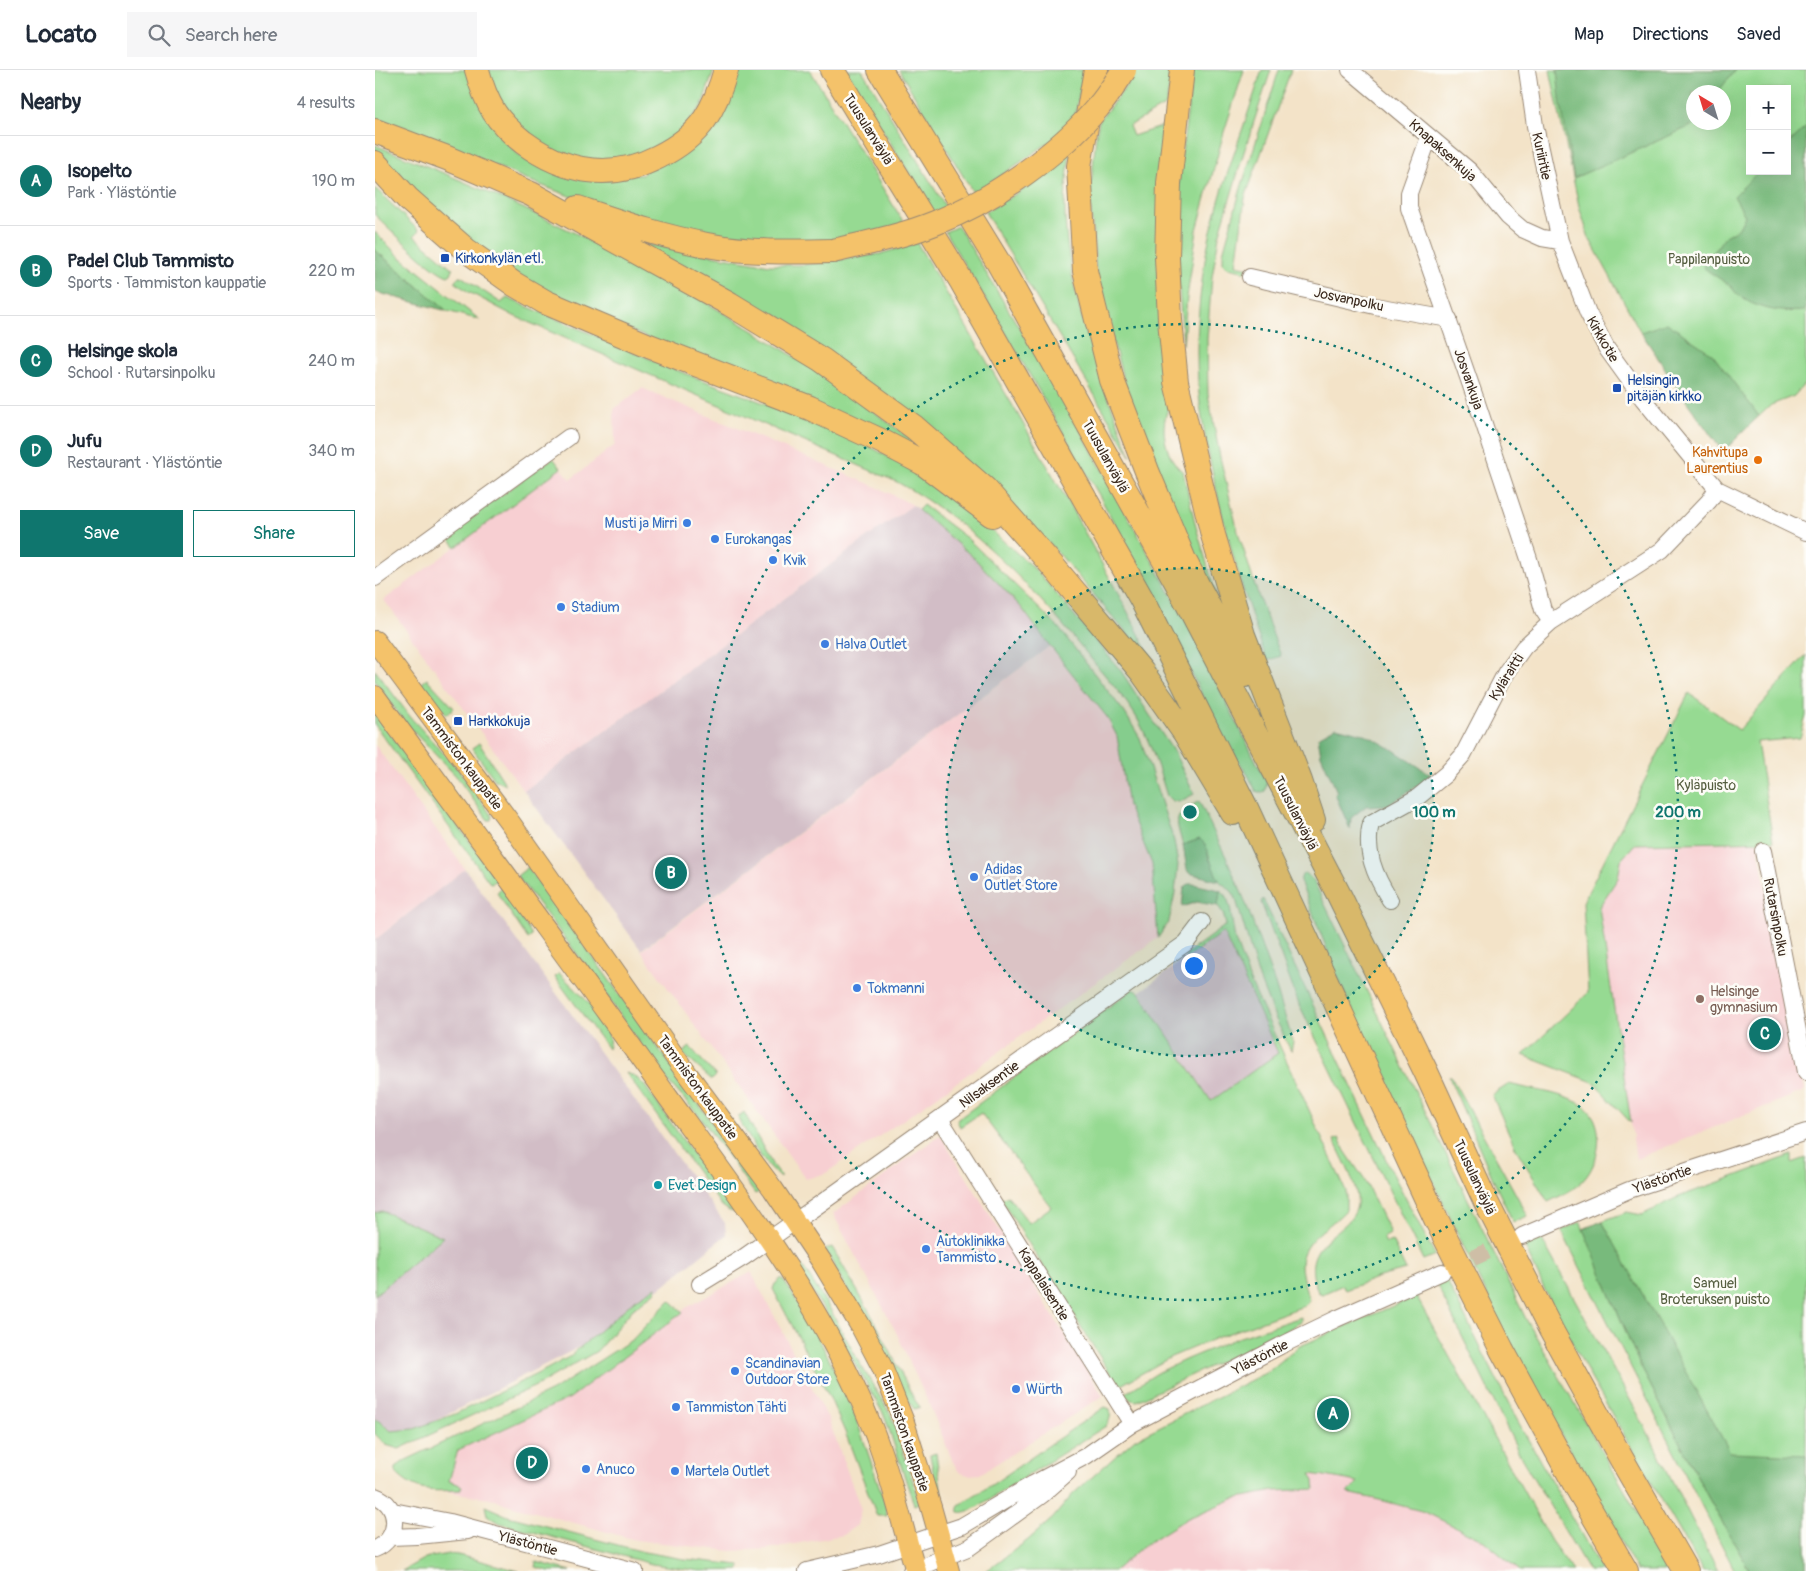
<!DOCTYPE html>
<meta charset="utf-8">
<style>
body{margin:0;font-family:Pangolin,sans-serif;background:#f6f6f7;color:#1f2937}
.controls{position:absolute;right:15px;top:15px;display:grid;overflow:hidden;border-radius:0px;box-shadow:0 5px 20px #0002}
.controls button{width:45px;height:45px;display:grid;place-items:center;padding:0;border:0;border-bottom:1px solid #e0e1e3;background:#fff;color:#1f2937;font:25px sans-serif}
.compass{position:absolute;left:1311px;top:15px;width:45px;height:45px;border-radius:50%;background:#fff;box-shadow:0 5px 20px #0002;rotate:322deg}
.you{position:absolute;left:818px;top:895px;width:18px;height:18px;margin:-12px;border:4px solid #fff;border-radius:50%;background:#1a73e8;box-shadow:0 0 0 8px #1a73e833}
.badge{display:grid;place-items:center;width:32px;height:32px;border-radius:50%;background:#0f766e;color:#fff;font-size:16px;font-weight:700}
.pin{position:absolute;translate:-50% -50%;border:2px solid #fff;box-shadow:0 1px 5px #0006}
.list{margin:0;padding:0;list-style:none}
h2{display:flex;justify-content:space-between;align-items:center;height:65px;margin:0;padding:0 20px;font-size:21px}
h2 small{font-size:16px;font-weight:400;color:#747a83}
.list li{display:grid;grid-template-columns:32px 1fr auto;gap:15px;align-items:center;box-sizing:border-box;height:90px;padding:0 20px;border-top:1px solid #e0e1e3}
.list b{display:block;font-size:19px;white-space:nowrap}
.list p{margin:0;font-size:16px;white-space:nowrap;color:#747a83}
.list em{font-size:16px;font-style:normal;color:#747a83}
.actions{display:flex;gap:10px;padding:15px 20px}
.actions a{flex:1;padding:11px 0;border:1px solid #0f766e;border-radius:0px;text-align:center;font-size:18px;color:#0f766e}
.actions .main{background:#0f766e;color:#fff}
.icon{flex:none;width:28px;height:28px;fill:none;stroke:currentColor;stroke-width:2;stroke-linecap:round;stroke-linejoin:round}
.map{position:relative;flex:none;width:1431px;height:1501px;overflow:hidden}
header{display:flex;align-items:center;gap:30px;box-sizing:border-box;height:70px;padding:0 25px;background:#fff;border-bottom:1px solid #e0e1e3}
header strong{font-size:24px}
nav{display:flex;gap:28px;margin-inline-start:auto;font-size:18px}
.search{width:350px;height:45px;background:#f6f6f7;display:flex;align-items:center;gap:12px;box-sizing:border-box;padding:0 18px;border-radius:0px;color:#747a83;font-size:19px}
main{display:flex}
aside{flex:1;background:#fff}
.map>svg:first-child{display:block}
.built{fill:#f7cfd2}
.industrial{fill:#d2bdc6}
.green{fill:#96da92;stroke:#688258;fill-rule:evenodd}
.forest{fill:#78ba7c;stroke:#5a724d}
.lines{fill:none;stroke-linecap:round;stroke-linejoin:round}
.minor-tunnel{stroke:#cebea6;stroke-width:16;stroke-dasharray:16 8;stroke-linecap:butt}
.minor-casing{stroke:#978673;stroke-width:18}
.major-casing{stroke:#978673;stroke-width:22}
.highway-casing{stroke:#978673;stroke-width:26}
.minor{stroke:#fff;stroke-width:16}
.major{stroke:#f4c26a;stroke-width:20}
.highway{stroke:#f4c26a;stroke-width:24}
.highway-bridge-casing{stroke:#978673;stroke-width:26;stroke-linecap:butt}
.highway-bridge{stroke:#f4c26a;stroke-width:24}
.ring{fill:none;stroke:#0f766e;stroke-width:2.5;stroke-dasharray:2.5 5}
.transit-dot{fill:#1a4fb4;stroke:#fdfcf7;stroke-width:2}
.food-dot{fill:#e8710a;stroke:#fdfcf7;stroke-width:2}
.shop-dot{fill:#3f7fe0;stroke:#fdfcf7;stroke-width:2}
.education-dot{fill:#8d6e63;stroke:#fdfcf7;stroke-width:2}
.culture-dot{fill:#0f9aa8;stroke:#fdfcf7;stroke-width:2}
.labels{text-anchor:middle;stroke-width:5;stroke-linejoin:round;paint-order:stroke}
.street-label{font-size:14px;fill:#3b2a1e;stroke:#fdfcf7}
.transit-label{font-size:14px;fill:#164399;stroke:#fdfcf7;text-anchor:start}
.park-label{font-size:14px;fill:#565f41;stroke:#fdfcf7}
.food-label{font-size:14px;fill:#c56008;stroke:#fdfcf7;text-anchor:end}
.shop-label{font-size:14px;fill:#366cbe;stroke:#fdfcf7;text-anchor:start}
.education-label{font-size:14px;fill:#785e54;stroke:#fdfcf7;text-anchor:start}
.culture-label{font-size:14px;fill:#0d838f;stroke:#fdfcf7;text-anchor:start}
.centre{fill:#0f766e;stroke:#fdfcf7;stroke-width:2.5}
.ring-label{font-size:15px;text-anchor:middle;font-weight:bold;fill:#0f766e;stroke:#fdfcf7;stroke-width:5;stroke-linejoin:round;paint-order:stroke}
</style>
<header>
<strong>Locato</strong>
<div class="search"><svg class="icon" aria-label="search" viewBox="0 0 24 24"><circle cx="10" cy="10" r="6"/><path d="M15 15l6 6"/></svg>Search here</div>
<nav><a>Map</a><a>Directions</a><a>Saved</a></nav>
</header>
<main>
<aside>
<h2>Nearby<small>4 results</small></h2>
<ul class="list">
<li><span class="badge">A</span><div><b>Isopelto</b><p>Park · Ylästöntie</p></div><em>190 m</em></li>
<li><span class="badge">B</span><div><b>Padel Club Tammisto</b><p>Sports · Tammiston kauppatie</p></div><em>220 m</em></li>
<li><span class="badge">C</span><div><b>Helsinge skola</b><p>School · Rutarsinpolku</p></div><em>240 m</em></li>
<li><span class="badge">D</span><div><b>Jufu</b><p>Restaurant · Ylästöntie</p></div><em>340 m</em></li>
</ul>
<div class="actions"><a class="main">Save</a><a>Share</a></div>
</aside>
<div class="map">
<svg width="1431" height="1501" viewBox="0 0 1431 1501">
<rect width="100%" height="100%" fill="#fdfcf7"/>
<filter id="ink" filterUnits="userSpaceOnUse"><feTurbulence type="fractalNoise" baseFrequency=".02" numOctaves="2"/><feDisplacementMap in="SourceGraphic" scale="10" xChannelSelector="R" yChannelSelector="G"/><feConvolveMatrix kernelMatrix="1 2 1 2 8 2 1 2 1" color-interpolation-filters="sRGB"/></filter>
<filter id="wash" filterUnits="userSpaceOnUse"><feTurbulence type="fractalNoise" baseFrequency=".0096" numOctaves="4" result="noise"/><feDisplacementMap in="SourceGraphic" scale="20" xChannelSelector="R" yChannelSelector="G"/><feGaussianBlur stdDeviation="1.12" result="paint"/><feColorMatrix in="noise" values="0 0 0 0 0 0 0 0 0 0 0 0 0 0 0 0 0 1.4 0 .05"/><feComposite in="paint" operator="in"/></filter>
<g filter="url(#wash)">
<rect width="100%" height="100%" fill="#f3e3c8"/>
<path class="built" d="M267,318L504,418L538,435L497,464L149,721L9,530L186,398L196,409L240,375L239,339Z
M675,576L732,647L742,666L753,736L777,794L783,868L554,1032L451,1103L431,1109L266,881Z
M0,675L90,799L0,870Z
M1382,772L1429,1021L1261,1089L1224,837L1243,808L1246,790L1260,774Z
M565,1065L728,1326L605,1404L593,1405L584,1402L578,1392L557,1341L520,1260L458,1144Z
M376,1202L453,1348L486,1439L482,1455L468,1465L393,1479L356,1481L261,1470L131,1434L120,1429L48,1418L35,1402L195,1328L309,1239Z
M900,1402L950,1406L1011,1418L1109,1471L1145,1501H707Z"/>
<path class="industrial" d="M538,435L599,488L646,537L675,576L266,880L149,721L497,464Z
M90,799L350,1153L351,1165L224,1267L34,1364L0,1359V870Z
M847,861L904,983L836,1031L764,922Z"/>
<path class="green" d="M0,0H91L132,74L144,85L180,102L267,105L360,0H435L531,156L453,173L350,171L245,145L163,114L73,76L0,48Z
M110,0H339L327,35L302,65L259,87L221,93L170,79L133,47Z
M471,0H487L572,139L559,144Z
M524,0H709L700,46L676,71L599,124Z
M761,0H797L791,35L754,56L758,66L788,56L789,59L793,339C784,360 791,388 808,402L821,457L842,527L800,444L757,341L722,213L715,128L721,66L724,51L752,15Z
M818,0H869L849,62L822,160L812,227L808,275L802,187L804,105Z
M887,0H896L869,82L844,166L837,207L832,269L833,324L845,387L863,462L883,525L906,586L892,591C871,531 852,471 839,409C832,377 825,345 823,312C820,270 824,226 831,184C843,121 868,62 887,0Z
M904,0H916L870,128L861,195L875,198L871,202L854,198L848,194V183L866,118Z
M1175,0H1431V312L1419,326L1396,335L1347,381L1264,259L1214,168L1204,136ZM1375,19H1412V101H1375ZM1318,22H1348V52H1318Z
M0,75C193,151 392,253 554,384L242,255L124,196L23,108L0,81Z
M695,82C693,103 689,125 690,147C694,229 726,310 756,386L610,142L651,118Z
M0,118L44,161L39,166L78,199L76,204L73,206C58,202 14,158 0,145Z
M583,156L702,354L810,550L892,713L890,721L887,723L881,721L873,705L849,670L778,525L724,425L626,255L570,162Z
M0,162L24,186L105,250L72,241L0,180Z
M265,173L395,195H428L505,184L542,173C625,314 709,453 782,599L686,486L615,412Z
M86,206L126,233L132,228L306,302L440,352L485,371L537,400L588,435L663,502L746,601L800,684L819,724L804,732L797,731L792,726C784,700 776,673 762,648C750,628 733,609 718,591C664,524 598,453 522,412L139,246L92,221L80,212L82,208Z
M178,388L186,398L81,477L75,470L74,463Z
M548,435L593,469L683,557L750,643L765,668L799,771L803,795L800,823L794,851L783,868L777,794L753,736L742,666L732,647L675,576L646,537L599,488L543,440Z
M1431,585V646L1425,668L1382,672L1398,771L1260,774L1246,790L1243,808L1224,837L1256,1053L1218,1012L1148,985L1213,923L1208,832L1314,623L1364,660Z
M0,600L37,649L82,698L117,746L116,750H113L81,706L30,653L0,611Z
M52,609L79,638L72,644L43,616Z
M0,643L123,810L116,813L114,812L0,655Z
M104,673L131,715L120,710L97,678Z
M824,731L851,787L870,831L900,914L918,972L916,981L897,941L884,908L860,826C855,817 847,815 843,809C835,797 836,780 825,769L808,775C799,746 799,747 824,731Z
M153,797L386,1121L380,1124L325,1047L284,1001L208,892L142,806Z
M929,803L933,805L939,812L1151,1249L1296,1501H1262L1129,1262L968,920L925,811L927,805Z
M127,816L157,866L153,869L122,823Z
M845,820L851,825L855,837L860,870L875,911L971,1121V1140C956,1157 927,1169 926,1194C926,1205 931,1219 934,1230L929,1236L846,1266L796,1287L746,1315L740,1311L626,1129L633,1126L654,1153L676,1137L606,1043L585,1057L582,1050L758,919L764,922L836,1031L903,983L848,862L811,888V884L851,855L848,843L843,836Z
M888,829L1015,1098L1060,1185L1048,1190L923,932L886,832Z
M184,903C199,918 231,946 234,967C235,971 234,975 233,979L180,907Z
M315,977L341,1006L337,1010L307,983Z
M251,1003L260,1006L270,1016L359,1142L354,1141L346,1135Z
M1075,1005L1153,1146L1138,1152L1121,1116L1074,1007Z
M1134,1014C1157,1020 1183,1022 1204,1033C1231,1047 1227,1087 1211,1107C1202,1119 1185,1126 1173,1132L1140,1077L1117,1025Z
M369,1042L398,1096L405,1105V1108C386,1091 375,1070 363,1047Z
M964,1068L970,1081L989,1109L1015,1163L1008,1167L1011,1173L1017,1171L1031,1200L1004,1207L970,1220L968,1215L947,1224L943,1222C918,1163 987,1166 982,1127C980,1110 966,1086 959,1070Z
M1417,1085V1093L1431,1088V1501L1227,1204L1264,1293L1333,1427L1375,1501H1360L1186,1160L1206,1152L1208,1159L1233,1163L1227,1151L1252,1142L1267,1145L1301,1128Z
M7,1141L68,1167L0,1225V1143Z
M1165,1166L1270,1357L1343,1501H1328L1217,1310L1173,1227L1148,1173Z
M457,1177L501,1253L539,1329L545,1337L539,1339L521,1311L450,1179Z
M427,1195L455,1239L484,1292L516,1345L545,1433L539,1435L513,1356L508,1343L454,1248L422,1198Z
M407,1208C436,1252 461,1298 480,1346C491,1376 501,1407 511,1437L512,1446H502L470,1362L454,1326L398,1219L400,1214Z
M1071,1209L1141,1348L1227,1501H1214L1147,1389L1061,1213Z
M281,1217V1221L258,1239L222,1281L163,1315L24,1379L11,1375L0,1364V1348L16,1361L39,1359L80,1344L170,1300L194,1287L260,1230Z
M1041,1226L1176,1471L1198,1501H1145L1109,1471L1050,1442L1009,1431L973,1423L983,1412L950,1406L935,1404L939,1411L940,1419L899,1421L858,1429L811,1449L768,1476L739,1501H611L653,1470L678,1448L698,1424L760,1369L894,1301L923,1277Z
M295,1230L308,1242L195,1328L83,1380L74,1411L87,1416L85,1420C57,1421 41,1424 20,1402V1398L29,1391L177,1321L258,1269Z
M926,1247V1252L914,1259L762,1331L756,1330L749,1324L784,1302L812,1289L862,1268Z
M730,1337L735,1339C736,1346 735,1351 731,1356L607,1434C600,1438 591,1444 584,1442L583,1437C594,1427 606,1422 618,1414C656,1388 692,1362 730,1337Z
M561,1383L567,1426L563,1429L555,1385Z
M110,1436L133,1446L269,1482L309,1489L365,1495V1500L325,1501L277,1494L125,1453L112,1445Z
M74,1484L83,1485L144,1501H27L50,1488Z
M161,1492L196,1501H174L160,1497Z"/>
<path class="forest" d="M1182,0H1360L1343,22H1318V52L1323,53L1199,108L1185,30Z
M1431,57V237L1429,241C1405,243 1380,239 1362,224C1359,221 1357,217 1354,215C1345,208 1336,204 1328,197L1350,166L1364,158L1370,146L1359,126L1384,101H1412V75Z
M0,180L72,241L0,222Z
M1292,253L1337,284L1384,346L1348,382L1309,328L1266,262Z
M961,657L992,665L1017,679L1058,706L1013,735L991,736L976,748L975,759L960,724L962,722L946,685L943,667Z
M825,769L831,775L834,788L844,811L814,803L812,800L808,775Z
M813,814H818L845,820L843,836L822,832L807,837L809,818Z
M1227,1151L1355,1382L1431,1385V1501H1375L1333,1427L1264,1293L1208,1159Z"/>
</g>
<g filter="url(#ink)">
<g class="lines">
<path class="minor-tunnel" d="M1076,1198L1140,1169"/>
<defs>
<path id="minor" d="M975,0L1095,101L1133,147L1147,159L1167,168L1185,171
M1152,0L1160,56L1185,171L1213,243L1232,279L1268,329L1342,419L1431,462
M1054,67L1034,123V138L1101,330L1154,489L1168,540L1176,552
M875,207L1000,236L1074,249
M0,508L194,367
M1388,781L1431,1002
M1015,830C1000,806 989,781 996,753L1043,727L1071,704L1088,685L1131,602L1149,577L1176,552L1287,480L1334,431L1342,419
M565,1049L757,1354
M1147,1166L1254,1120L1431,1062
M325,1214L369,1187L442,1136L811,873L827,852
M0,1426C26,1435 25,1469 0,1479
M18,1441L75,1452L260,1501
M15,1467L42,1466L93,1461
M432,1501L504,1484L587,1456L658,1414L711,1386L757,1354L905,1276L961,1249L1067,1202
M536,1501L595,1477L667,1425L693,1402"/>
<path id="major" d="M0,571L136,754L305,994L398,1119L447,1192L485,1255L507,1297L529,1352L556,1437L574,1501
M0,626C98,761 198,894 295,1030C370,1133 449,1237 497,1357C516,1403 526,1453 541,1501"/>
<path id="highway" d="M102,0C106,15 111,29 119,42C126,53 138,64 148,72C190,103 236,111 283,87C301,78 319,65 330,49C340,34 346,17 351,0
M457,0L587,212L766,528L871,738L1061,1149L1127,1280L1200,1414L1251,1501
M505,0L623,192L802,513L964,825L1051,1002L1110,1130L1176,1260L1246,1388L1311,1501
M721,0L704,96L710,201L737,310L772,401L809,490L870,605
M807,0L794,113L792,188L795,250L801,312L838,465L868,565L925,711L938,750
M0,61L72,88L156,124L355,234L447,290L539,357L610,419L676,494L767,602L810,663L858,743
M0,93L33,129L91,180L139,214L170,232L274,276L435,338L506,371L548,393L617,445
M203,138C245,152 288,167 332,175C373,183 416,182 458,181"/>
</defs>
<use href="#minor" class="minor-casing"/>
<use href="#major" class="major-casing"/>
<use href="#highway" class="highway-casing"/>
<use href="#minor" class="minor"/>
<use href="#major" class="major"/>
<use href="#highway" class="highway"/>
<defs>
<path id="highway-bridge" d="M458,181C492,173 528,166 560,153C617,131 684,84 723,37C733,26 741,12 749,0"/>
</defs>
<use href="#highway-bridge" class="highway-bridge-casing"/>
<use href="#highway-bridge" class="highway-bridge"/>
</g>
</g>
<circle cx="815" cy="742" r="244" fill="#0f766e" fill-opacity=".12"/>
<g class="ring">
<circle cx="815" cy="742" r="244"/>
<circle cx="815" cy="742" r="488"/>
</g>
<g class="transit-dot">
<rect x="65" y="183" width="10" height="10" rx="2.5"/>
<rect x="1237" y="313" width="10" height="10" rx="2.5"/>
<rect x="78" y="646" width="10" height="10" rx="2.5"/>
</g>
<circle class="food-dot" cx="1383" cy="390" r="5"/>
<g class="shop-dot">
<circle cx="312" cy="453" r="5"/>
<circle cx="340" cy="469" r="5"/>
<circle cx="398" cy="490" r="5"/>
<circle cx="186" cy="537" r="5"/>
<circle cx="450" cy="574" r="5"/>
<circle cx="599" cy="807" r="5"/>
<circle cx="482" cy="918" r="5"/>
<circle cx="551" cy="1179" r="5"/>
<circle cx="360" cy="1301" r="5"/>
<circle cx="641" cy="1319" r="5"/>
<circle cx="301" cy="1337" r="5"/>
<circle cx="211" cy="1399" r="5"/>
<circle cx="300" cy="1401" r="5"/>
</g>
<circle class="education-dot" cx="1325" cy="929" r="5"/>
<circle class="culture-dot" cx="283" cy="1115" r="5"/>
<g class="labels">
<g class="street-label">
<text transform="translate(494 59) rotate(58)" y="5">Tuusulanväylä</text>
<text transform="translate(1068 80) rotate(42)" y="5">Knapaksenkuja</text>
<text transform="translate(1167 86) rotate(78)" y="5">Kuriiritie</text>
<text transform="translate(974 229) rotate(12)" y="5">Josvanpolku</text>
<text transform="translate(1228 269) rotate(60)" y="5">Kirkkotie</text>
<text transform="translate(1094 309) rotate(71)" y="5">Josvankuja</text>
<text transform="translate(731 386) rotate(61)" y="5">Tuusulanväylä</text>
<text transform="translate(1131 607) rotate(-58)" y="5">Kyläraitti</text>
<text transform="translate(87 688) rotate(53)" y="5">Tammiston kauppatie</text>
<text transform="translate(921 743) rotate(63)" y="5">Tuusulanväylä</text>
<text transform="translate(1401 847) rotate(79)" y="5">Rutarsinpolku</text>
<text transform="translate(614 1014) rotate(-36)" y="5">Nilsaksentie</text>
<text transform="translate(323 1017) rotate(54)" y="5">Tammiston kauppatie</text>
<text transform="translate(1100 1107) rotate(65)" y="5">Tuusulanväylä</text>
<text transform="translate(1287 1109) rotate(-19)" y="5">Ylästöntie</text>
<text transform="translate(669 1214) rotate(58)" y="5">Kappalaisentie</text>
<text transform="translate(885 1287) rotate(-27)" y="5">Ylästöntie</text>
<text transform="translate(530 1362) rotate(71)" y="5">Tammiston kauppatie</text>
<text transform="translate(153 1473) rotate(15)" y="5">Ylästöntie</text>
</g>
<g class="transit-label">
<text x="80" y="193">Kirkonkylän etl.</text>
<text x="1252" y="315">Helsingin<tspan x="1252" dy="16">pitäjän kirkko</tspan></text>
<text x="93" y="656">Harkkokuja</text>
</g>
<g class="park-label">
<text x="1334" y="194">Pappilanpuisto</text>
<text x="1331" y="720">Kyläpuisto</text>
<text x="1340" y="1218">Samuel<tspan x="1340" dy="16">Broteruksen puisto</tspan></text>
</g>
<g class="food-label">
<text x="1373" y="387">Kahvitupa<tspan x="1373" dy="16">Laurentius</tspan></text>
</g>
<g class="shop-label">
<text x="302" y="458" text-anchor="end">Musti ja Mirri</text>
<text x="350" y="474">Eurokangas</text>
<text x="408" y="495">Kvik</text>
<text x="196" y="542">Stadium</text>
<text x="460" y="579">Halva Outlet</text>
<text x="609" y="804">Adidas<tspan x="609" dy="16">Outlet Store</tspan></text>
<text x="492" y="923">Tokmanni</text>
<text x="561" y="1176">Autoklinikka<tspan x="561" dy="16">Tammisto</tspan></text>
<text x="370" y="1298">Scandinavian<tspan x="370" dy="16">Outdoor Store</tspan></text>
<text x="651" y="1324">Würth</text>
<text x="311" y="1342">Tammiston Tähti</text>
<text x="221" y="1404">Anuco</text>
<text x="310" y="1406">Martela Outlet</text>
</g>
<g class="education-label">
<text x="1335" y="926">Helsinge<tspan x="1335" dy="16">gymnasium</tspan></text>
</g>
<g class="culture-label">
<text x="293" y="1120">Evet Design</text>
</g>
</g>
<circle cx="815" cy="742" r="8" class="centre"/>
<g class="ring-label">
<text x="1059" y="747">100 m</text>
<text x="1303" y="747">200 m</text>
</g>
</svg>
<div class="controls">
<button>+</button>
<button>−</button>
</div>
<svg class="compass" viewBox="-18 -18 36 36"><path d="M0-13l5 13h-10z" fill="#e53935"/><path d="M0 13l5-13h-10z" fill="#747a83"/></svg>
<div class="you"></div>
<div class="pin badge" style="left:958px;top:1344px">A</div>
<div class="pin badge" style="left:296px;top:803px">B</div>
<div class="pin badge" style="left:1390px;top:964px">C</div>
<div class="pin badge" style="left:157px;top:1393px">D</div>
</div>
</main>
